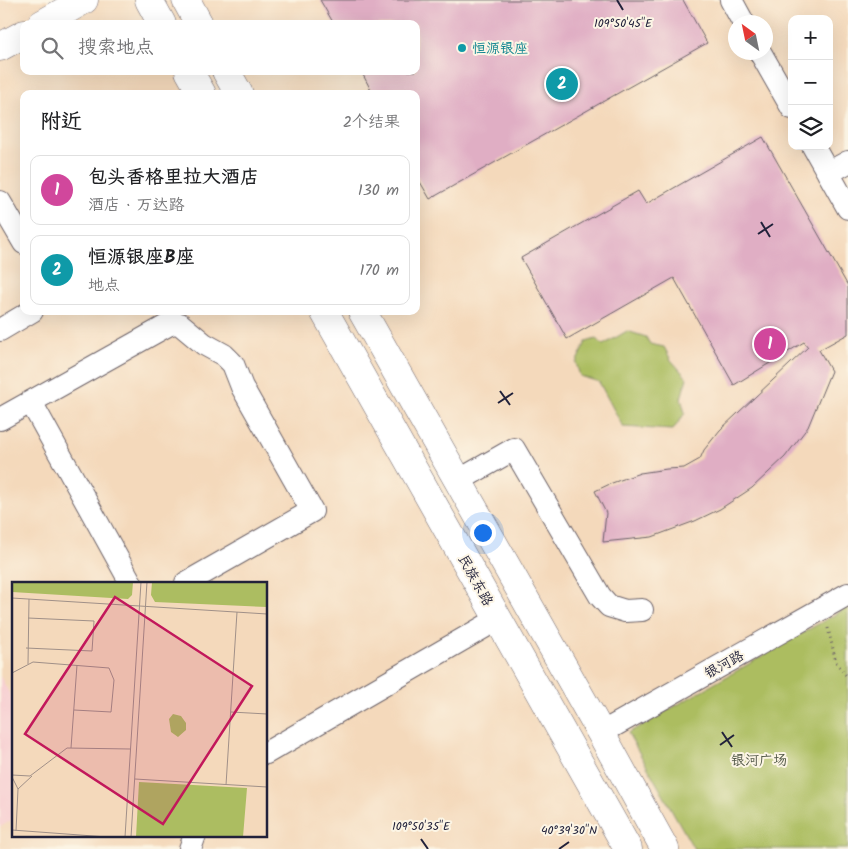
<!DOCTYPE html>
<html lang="zh">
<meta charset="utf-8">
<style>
body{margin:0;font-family:Kalam,"LXGW WenKai TC",sans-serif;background:#f2f2f2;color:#202124}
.controls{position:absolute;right:15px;top:15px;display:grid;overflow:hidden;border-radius:10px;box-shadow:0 5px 20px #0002}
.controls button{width:45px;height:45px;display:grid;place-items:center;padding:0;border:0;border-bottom:1px solid #e0e0e0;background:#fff;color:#202124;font:25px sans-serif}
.compass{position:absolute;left:728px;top:15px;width:45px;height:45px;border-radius:50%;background:#fff;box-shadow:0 5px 20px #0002;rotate:327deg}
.you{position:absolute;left:482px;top:532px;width:18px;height:18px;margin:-12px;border:4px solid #fff;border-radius:50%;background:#1a73e8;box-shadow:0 0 0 8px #1a73e833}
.badge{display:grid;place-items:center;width:32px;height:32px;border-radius:50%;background:#1f6fb2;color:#fff;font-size:16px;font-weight:700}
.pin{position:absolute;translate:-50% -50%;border:2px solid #fff;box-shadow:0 1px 5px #0006}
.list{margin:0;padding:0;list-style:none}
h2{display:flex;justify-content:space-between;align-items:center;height:65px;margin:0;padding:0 20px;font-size:21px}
h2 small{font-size:16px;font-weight:400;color:#757577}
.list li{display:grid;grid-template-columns:32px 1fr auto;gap:15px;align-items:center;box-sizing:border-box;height:70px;margin:0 10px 10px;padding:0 10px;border:1px solid #e0e0e0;border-radius:10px}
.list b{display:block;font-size:19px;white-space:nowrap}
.list p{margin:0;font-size:16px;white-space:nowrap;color:#757577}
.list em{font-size:16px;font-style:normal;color:#757577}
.icon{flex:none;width:28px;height:28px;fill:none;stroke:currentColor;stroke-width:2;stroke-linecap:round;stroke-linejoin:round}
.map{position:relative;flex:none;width:848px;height:849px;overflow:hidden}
.search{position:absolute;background:#fff;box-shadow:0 5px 20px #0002;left:20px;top:20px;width:400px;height:55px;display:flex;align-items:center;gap:12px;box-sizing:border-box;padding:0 18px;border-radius:10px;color:#757577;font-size:19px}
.panel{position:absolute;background:#fff;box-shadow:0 5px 20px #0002;left:20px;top:90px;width:400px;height:225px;border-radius:10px}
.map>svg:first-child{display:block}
.built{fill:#f7cfd2}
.green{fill:#acbd61;stroke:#67704e}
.building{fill:#e0aec4}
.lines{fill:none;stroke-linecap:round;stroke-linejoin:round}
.minor-casing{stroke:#6c6268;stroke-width:24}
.major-casing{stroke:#6c6268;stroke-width:29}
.path{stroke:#6c6268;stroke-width:3;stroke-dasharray:1 4;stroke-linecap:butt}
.minor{stroke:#fff;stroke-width:22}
.major{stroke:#fff;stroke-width:28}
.ticks{fill:none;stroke:#22223b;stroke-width:2}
.culture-dot{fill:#0f9aa8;stroke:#fcf5e5;stroke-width:2}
.labels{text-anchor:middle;stroke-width:4;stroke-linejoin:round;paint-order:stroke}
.culture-label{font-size:14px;fill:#0d838f;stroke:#fcf5e5;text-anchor:start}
.street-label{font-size:14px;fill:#22223b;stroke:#fcf5e5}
.park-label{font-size:14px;fill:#525848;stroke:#fcf5e5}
.inset-road{fill:none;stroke:#a09088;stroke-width:1}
.view{fill:#c2185b;fill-opacity:0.15;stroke:#c2185b;stroke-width:2.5}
.inset-edge{fill:none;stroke:#22223b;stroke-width:2.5}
.ticks-label{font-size:12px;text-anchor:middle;fill:#22223b;stroke:#fcf5e5;stroke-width:4;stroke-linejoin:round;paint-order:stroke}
</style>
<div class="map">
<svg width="848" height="849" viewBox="0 0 848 849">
<rect width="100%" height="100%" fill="#fcf5e5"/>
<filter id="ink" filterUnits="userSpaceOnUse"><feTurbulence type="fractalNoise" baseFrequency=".02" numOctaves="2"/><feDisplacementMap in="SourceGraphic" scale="10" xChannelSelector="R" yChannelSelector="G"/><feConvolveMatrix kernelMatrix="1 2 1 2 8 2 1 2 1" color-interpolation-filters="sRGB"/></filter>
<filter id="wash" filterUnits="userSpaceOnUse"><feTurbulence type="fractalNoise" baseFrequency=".0096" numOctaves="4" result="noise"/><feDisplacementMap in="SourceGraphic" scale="20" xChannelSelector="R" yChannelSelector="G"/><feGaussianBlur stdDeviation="1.12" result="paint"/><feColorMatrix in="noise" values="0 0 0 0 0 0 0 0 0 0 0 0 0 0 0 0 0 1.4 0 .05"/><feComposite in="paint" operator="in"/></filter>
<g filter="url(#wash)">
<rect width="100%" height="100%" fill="#f4d9bb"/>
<path class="built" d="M0,676L14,702V819L0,827Z"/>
<path class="green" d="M627,331L646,337L650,344L664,347L671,360L687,378L681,398L685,413L673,430L623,427L599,382L580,376L576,363L586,342L596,339L603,345Z
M848,607V849H694L628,733Z"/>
<g id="blocks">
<path class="building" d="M320,0H683L707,43L430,199L416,175V94H373L361,71H416V24H334Z
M763,137L848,286V334L819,350L831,371L808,427L785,457L752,488L720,509L695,521L652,537L603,542L606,513L595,491L612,483L640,473L667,469L684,468L700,459L704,450L720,430L808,347L804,342L734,385L674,278L567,339L521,258L638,191L646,204Z"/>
</g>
</g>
<g filter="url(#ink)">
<use href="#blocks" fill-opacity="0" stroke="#6c6268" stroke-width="1"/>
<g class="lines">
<defs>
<path id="minor" d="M731,0L743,22
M760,52L792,108
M813,146L848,208
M828,173L848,162
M0,202L24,243
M0,330L32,311
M31,402L131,583
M0,419L168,325L175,323L180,324L204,344L224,355L233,364L242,387L312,511L186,583
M458,481L514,449L600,596L609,606L625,611L642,610
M601,733L848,594
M266,753L498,619
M190,849L195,835"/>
<path id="major" d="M149,0L162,24
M186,0L199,24
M42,24L84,0
M0,47L24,34
M189,71L202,94
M226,71L239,94
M324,311L628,849
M362,311L601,733L665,849"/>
</defs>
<use href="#minor" class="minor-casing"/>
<use href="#major" class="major-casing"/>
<path class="path" d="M828,628L836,662L848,678"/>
<use href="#minor" class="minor"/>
<use href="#major" class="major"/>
</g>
</g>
<path class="ticks" d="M617,0L623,10M761,222L770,237M758,234L773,224M500,391L510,405M498,403L513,393M722,732L732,747M720,745L734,735M421,839L428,849M559,849L569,842"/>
<circle class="culture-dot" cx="462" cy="48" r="5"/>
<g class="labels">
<g class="culture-label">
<text x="472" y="53">恒源银座</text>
</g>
<g class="street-label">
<text transform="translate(476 580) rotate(61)" y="5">民族东路</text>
<text transform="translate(724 664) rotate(-29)" y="5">银河路</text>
</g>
<g class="park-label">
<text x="759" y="765">银河广场</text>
</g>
</g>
<g transform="translate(12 582)">
<rect width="255" height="255" fill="#f4d9bb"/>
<path d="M0,0H121L120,13L116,17L0,10ZM140,0H255V25L143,20L139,13ZM161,132L169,134L174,141V148L166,155L159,150L157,137ZM127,200L235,206L231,255H124Z" fill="#acbd61"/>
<path class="inset-road" d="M0,16L255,32M14,66L80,69L82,39L16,36M16,82L17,17M0,91L21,80L97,86L102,98L99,130L62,128M219,130L255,132M59,166L65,83M0,193L18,194L55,166L118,167M0,195L6,207L4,249M123,197L255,205M214,203L225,30M6,207L20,194M0,248L95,255M113,255L129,0M119,255L135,0"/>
<path class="view" d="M103,15L240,104L151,242L13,152Z"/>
<rect width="255" height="255" class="inset-edge"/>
</g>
<g class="ticks-label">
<text x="623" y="27">109°50'45"E</text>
<text x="421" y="830">109°50'35"E</text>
<text x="569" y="834">40°39'30"N</text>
</g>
</svg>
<div class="controls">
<button>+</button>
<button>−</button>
<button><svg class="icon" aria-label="layers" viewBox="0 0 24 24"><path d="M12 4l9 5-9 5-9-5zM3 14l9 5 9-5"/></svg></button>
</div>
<svg class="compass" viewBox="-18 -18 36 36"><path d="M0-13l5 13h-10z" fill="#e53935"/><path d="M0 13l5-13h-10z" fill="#757577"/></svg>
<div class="you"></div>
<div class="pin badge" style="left:770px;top:344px;background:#d1479c">1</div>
<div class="pin badge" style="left:562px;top:84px;background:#0f9aa8">2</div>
<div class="search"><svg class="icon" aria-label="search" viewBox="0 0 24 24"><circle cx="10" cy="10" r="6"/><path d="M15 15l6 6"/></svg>搜索地点</div>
<section class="panel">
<h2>附近<small>2个结果</small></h2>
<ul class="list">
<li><span class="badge" style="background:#d1479c">1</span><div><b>包头香格里拉大酒店</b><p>酒店 · 万达路</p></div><em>130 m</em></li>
<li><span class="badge" style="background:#0f9aa8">2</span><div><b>恒源银座B座</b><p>地点</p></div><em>170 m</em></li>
</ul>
</section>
</div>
